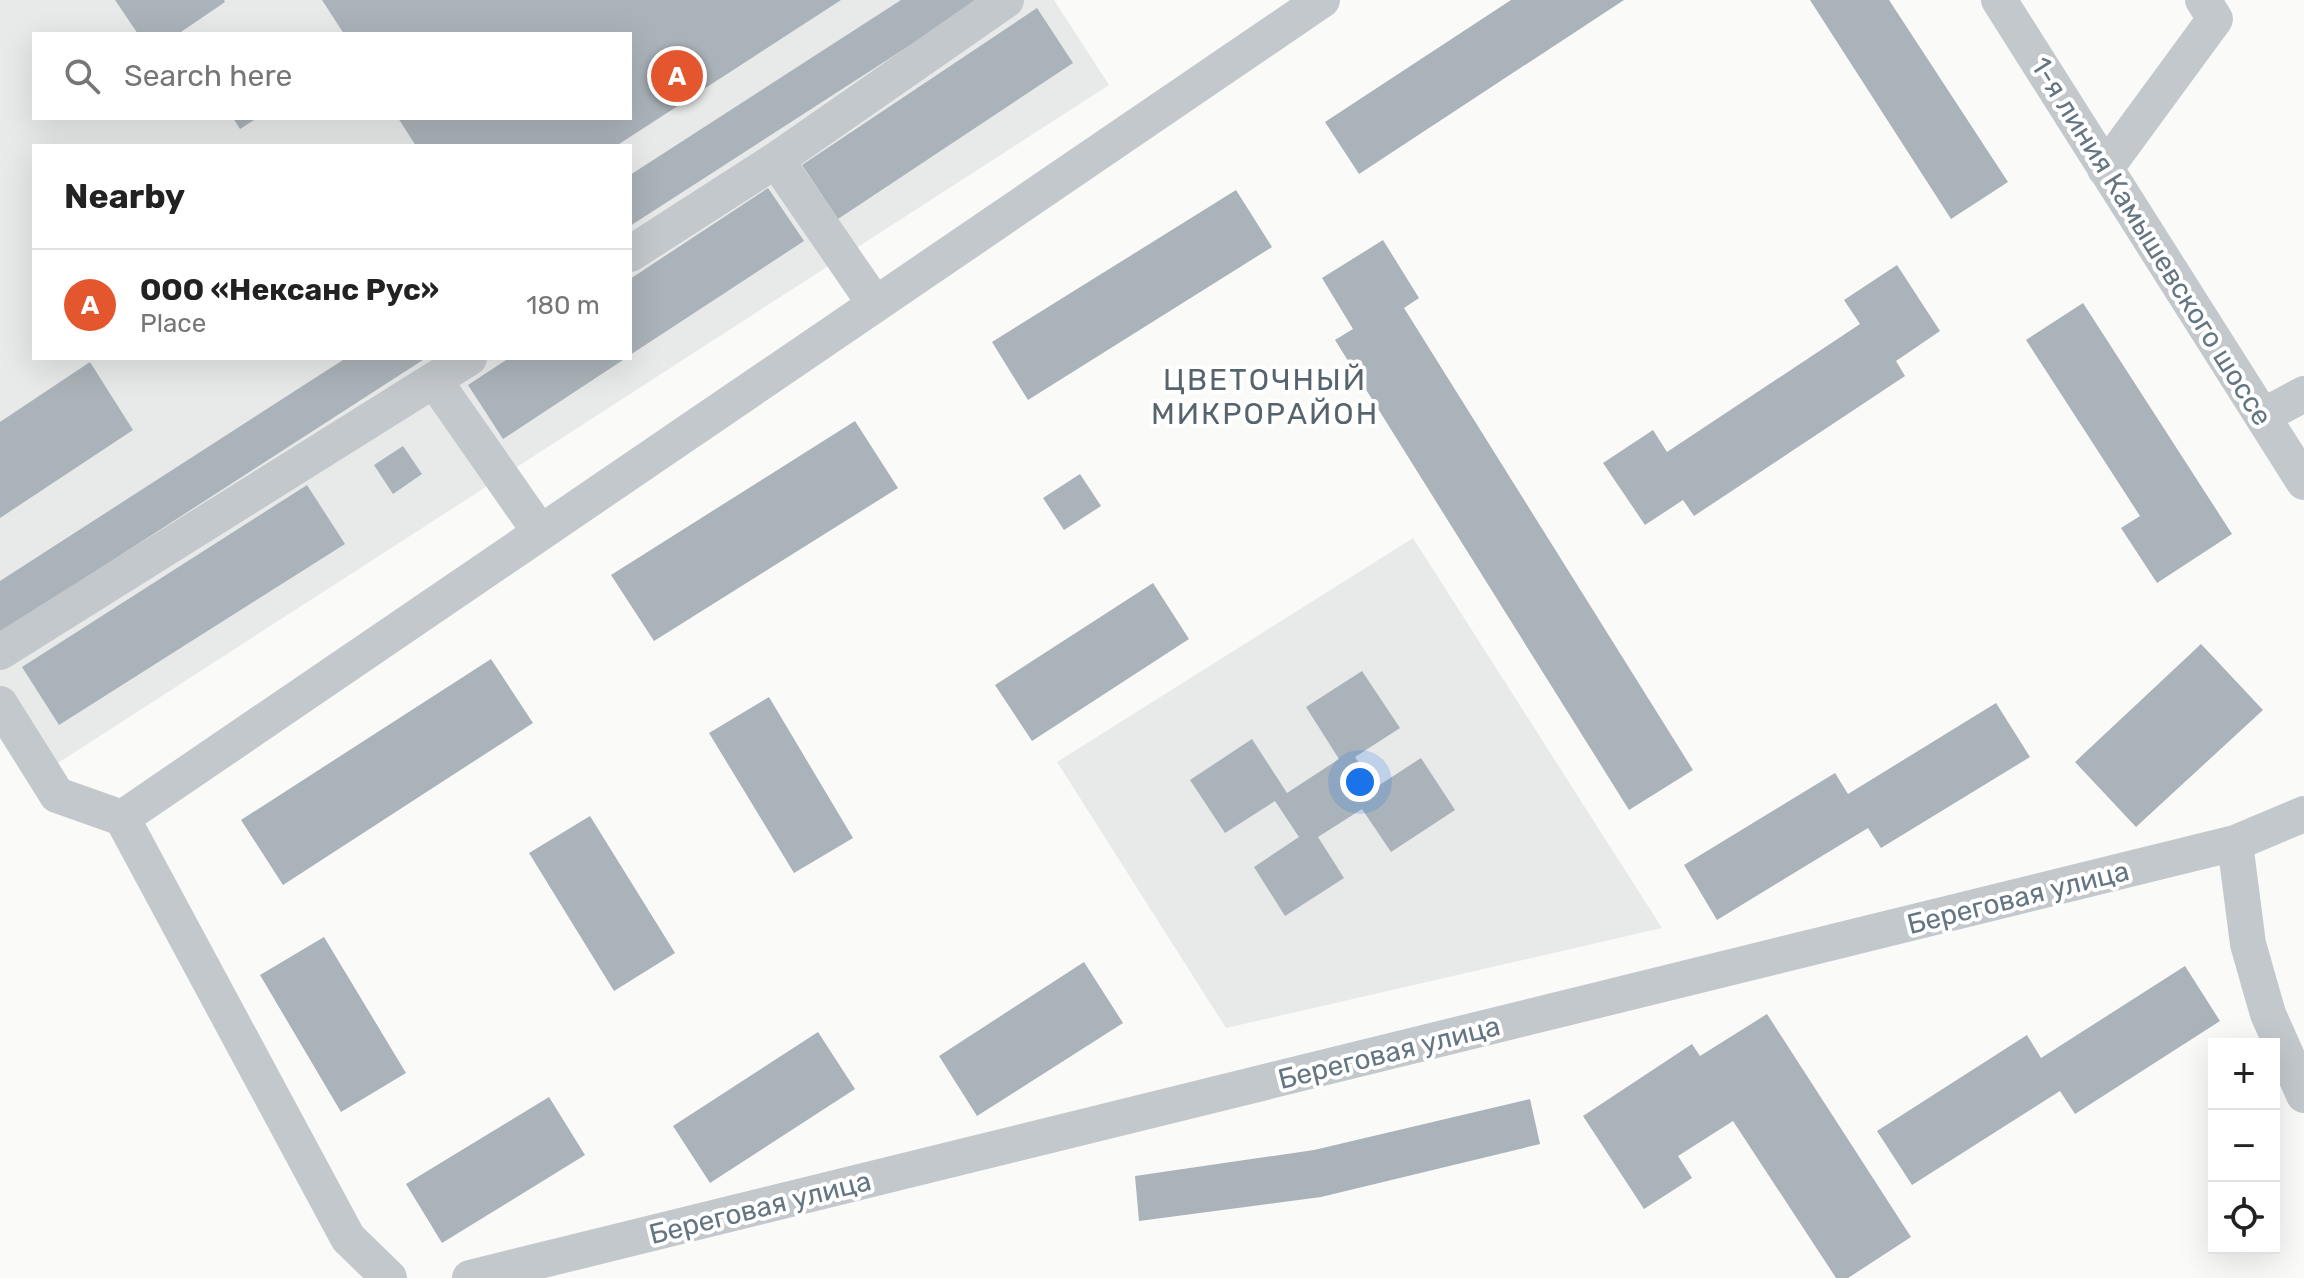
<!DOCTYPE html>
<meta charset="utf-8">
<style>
body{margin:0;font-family:Rubik,sans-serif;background:#f2f2f2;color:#222}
.controls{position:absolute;right:24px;bottom:24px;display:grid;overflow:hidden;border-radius:0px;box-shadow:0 8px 32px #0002}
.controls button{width:72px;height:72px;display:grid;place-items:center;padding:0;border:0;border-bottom:2px solid #e0e0e0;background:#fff;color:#222;font:40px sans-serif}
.you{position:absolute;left:1360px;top:782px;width:28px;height:28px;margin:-20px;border:6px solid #fff;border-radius:50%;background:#1a73e8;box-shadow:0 0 0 12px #1a73e833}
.badge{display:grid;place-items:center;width:52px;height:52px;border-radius:50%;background:#e4572e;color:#fff;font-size:26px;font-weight:700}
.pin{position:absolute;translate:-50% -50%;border:4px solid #fff;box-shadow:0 2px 8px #0006}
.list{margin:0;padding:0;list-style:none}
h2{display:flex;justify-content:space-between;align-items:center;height:104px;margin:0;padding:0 32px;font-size:34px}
h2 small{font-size:26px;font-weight:400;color:#767676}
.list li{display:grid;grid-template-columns:52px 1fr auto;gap:24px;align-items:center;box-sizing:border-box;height:112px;padding:0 32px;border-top:2px solid #e0e0e0}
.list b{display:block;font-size:30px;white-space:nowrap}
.list p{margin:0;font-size:26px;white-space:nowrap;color:#767676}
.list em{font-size:26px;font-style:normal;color:#767676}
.icon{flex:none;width:44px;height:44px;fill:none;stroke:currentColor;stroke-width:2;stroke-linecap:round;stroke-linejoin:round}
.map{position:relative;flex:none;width:2304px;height:1278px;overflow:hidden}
.search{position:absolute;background:#fff;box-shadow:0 8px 32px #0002;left:32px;top:32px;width:600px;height:88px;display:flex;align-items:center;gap:20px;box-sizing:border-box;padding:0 28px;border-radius:0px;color:#767676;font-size:30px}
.panel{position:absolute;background:#fff;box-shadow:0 8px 32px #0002;left:32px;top:144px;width:600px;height:216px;border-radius:0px}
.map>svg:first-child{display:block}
.built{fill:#e8e9e9;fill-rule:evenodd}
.building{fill:#aab3b9}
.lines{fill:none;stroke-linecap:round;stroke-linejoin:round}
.minor{stroke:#c3c8cc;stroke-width:36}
.labels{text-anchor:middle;stroke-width:8;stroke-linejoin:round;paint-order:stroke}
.street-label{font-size:28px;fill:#657683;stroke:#fff}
.neighbourhood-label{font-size:30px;letter-spacing:2px;fill:#57646e;stroke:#fff}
</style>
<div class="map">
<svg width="2304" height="1278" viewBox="0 0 2304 1278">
<rect width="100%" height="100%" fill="#fafaf8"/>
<path class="built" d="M0,0H1054L1109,85L44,772L0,704ZM34,34H630V118H34ZM34,146H630V358H34Z
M1413,538L1662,928L1226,1028L1057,762Z"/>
<path class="building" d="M115,0H224L225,2L178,34H138Z
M322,0H841L616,146H416L398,118H630V34H344Z
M901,0H980L630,226V175Z
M1511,0H1624L1359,174L1325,122Z
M1810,0H1889L2008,182L1951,219Z
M1037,8L1073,63L838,219L802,165Z
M233,118H257L240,129Z
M768,188L804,241L630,355V279Z
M1236,190L1272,247L1028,400L992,342Z
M1383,240L1419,298L1404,308L1693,770L1629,810L1335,340L1353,329L1322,278Z
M1897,265L1940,331L1896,361L1905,376L1694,516L1683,500L1645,525L1603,463L1653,430L1667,452L1860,324L1844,300Z
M2083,303L2232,534L2157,583L2121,528L2140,516L2026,340Z
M346,358H426L0,633V581Z
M509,358H626L503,439L468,385Z
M90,362L133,430L0,518V422Z
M855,421L898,488L654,641L611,575Z
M403,446L422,474L393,494L374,465Z
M1080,474L1101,506L1064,530L1043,498Z
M307,485L345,544L59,725L22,667Z
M1153,583L1189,639L1032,741L995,685Z
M2201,644L2263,710L2136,827L2075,762Z
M491,659L533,723L283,885L241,820Z
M1362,671L1400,728L1355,757L1375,788L1421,758L1455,810L1391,852L1362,809L1318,837L1344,878L1285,916L1254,867L1299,837L1275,801L1225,833L1190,780L1252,739L1287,793L1339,759L1306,707Z
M769,697L853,838L794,873L709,733Z
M1996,703L2030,757L1881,848L1868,828L1717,920L1684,865L1835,773L1848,794Z
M590,816L675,953L614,991L529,853Z
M324,937L406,1073L341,1112L260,975Z
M1084,962L1123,1023L977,1116L939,1056Z
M2185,966L2220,1021L2075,1114L2060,1091L1912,1185L1877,1131L2027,1035L2041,1058Z
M1767,1014L1911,1237L1848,1278H1836L1733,1121L1678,1156L1692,1178L1644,1209L1583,1116L1692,1044L1700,1056Z
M818,1032L855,1089L710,1183L673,1126Z
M549,1097L585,1155L442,1243L406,1184Z
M1530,1099L1540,1144L1321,1197L1139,1221L1135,1176L1314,1150Z"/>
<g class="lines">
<path class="minor" d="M1999,0L2304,482
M776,160L875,304
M2105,169L2215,19L2203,0
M630,254L776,160L1006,0
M434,380L540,532
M2263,416L2304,394
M0,652L469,358
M0,704L57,795L122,818L348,1238L389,1278
M122,818L1322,0
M2235,843L2248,944L2268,1014L2304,1095
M470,1278L2235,843L2304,814"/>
</g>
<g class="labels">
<g class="street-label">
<text transform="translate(2152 241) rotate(58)" y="10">1-я линия Камышевского шоссе</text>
<text transform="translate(2018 897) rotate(-14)" y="10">Береговая улица</text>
<text transform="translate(1389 1052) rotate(-14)" y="10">Береговая улица</text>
<text transform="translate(760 1207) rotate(-14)" y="10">Береговая улица</text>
</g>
<g class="neighbourhood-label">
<text x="1265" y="390">ЦВЕТОЧНЫЙ<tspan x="1265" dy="34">МИКРОРАЙОН</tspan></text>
</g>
</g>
</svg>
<div class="controls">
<button>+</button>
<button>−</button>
<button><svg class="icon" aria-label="locate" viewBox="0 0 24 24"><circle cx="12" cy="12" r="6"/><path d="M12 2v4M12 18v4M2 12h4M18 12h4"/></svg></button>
</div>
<div class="you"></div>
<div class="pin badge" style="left:677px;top:76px">A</div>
<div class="search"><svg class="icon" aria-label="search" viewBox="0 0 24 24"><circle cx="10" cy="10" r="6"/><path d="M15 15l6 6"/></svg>Search here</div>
<section class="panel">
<h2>Nearby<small></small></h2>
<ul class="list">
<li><span class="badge">A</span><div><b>ООО «Нексанс Рус»</b><p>Place</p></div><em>180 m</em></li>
</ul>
</section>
</div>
